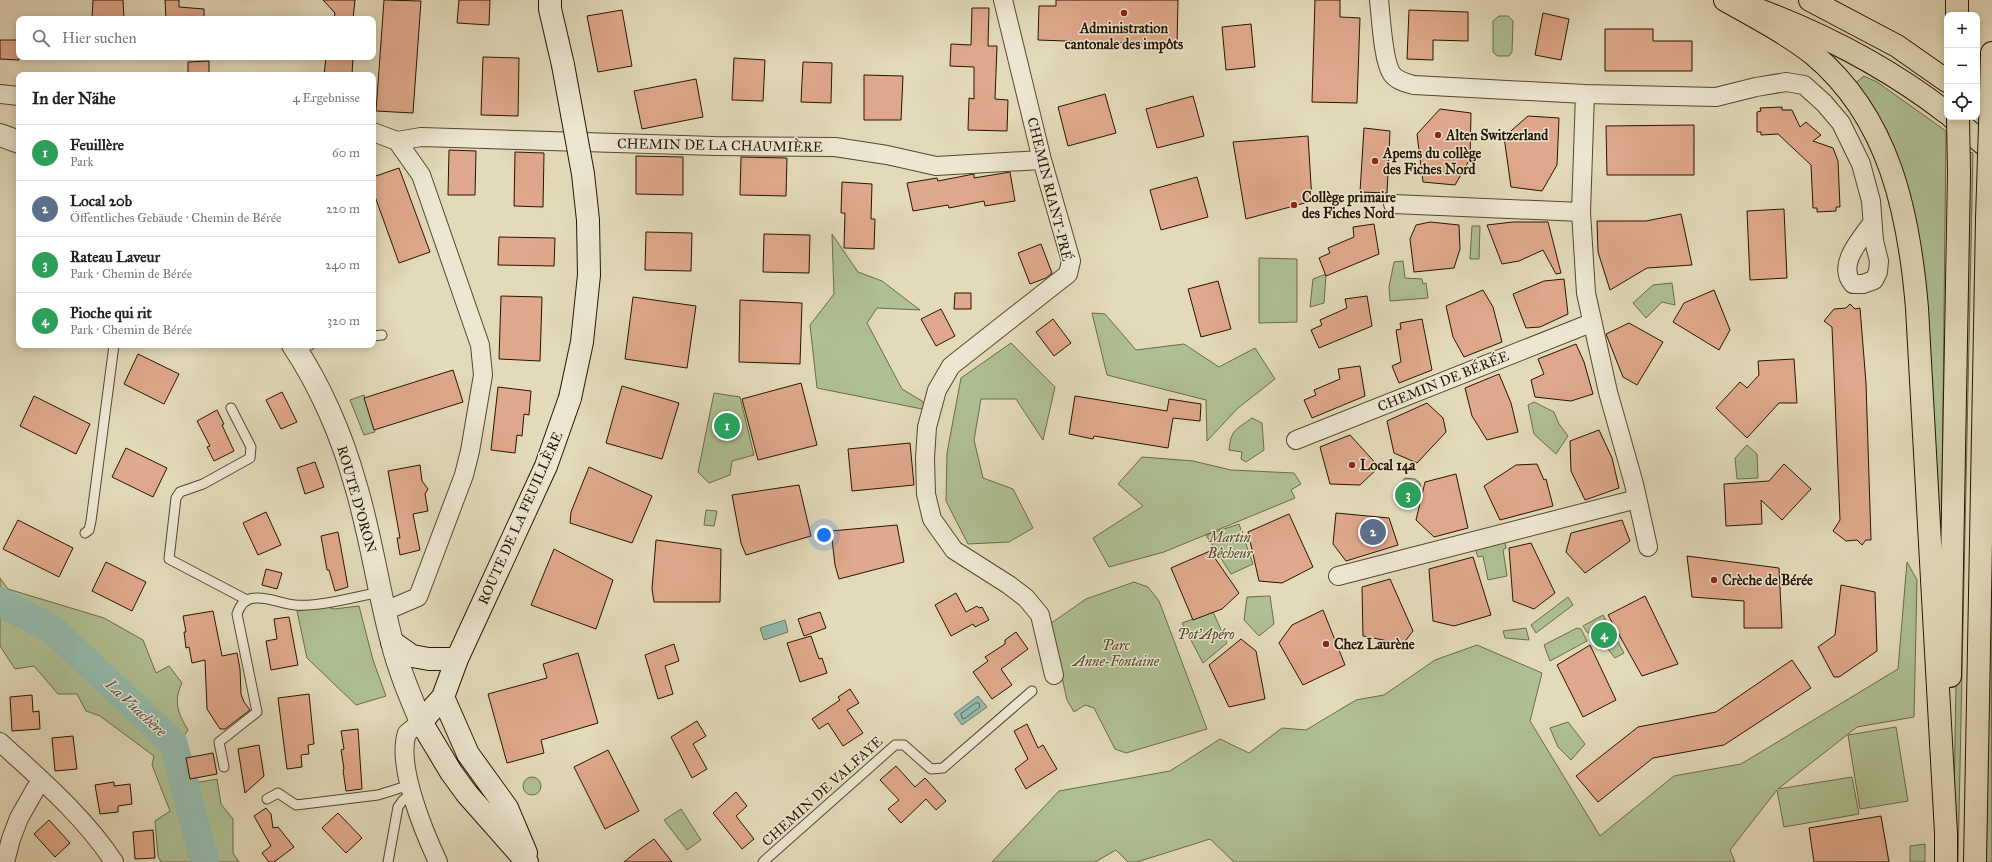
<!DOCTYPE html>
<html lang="de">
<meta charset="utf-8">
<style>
body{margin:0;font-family:"IM FELL Great Primer",serif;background:#f2f2f2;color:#222}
.controls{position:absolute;right:12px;top:12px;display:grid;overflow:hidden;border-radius:8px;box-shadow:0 2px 10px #0003}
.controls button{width:36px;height:36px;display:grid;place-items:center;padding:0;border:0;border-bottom:1px solid #e0e0e0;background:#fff;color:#222;font:20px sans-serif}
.you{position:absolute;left:824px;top:535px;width:14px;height:14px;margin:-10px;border:3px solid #fff;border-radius:50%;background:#1a73e8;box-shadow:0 0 0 6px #1a73e833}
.badge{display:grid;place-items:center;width:26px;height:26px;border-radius:50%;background:#8f2418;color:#fff;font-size:13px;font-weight:700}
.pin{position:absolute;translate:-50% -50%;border:2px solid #fff;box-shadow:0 1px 4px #0006}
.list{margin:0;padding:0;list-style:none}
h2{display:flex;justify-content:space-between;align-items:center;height:52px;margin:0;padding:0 16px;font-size:17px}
h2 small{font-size:13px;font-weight:400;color:#767676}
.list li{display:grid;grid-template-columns:26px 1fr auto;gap:12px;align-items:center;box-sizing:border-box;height:56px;padding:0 16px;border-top:1px solid #e0e0e0}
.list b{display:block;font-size:15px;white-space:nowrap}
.list p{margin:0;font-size:13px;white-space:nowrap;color:#767676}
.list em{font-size:13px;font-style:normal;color:#767676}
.icon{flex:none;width:22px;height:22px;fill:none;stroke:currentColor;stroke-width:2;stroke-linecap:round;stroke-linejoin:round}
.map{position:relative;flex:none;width:1992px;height:862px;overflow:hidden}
.search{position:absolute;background:#fff;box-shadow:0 2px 10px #0003;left:16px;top:16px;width:360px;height:44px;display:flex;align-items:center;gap:10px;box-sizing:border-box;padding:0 14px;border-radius:8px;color:#767676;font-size:15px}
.panel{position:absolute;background:#fff;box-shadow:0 2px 10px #0003;left:16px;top:72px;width:360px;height:276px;border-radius:8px}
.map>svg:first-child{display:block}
.green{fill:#afc092;stroke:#6b6a4a}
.water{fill:#95bbae;stroke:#697969}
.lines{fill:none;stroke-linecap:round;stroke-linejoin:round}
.shore{stroke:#5e6858;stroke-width:1}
.river{stroke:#95bbae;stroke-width:29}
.building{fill:#e0a88c;stroke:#271501}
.service-casing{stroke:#56462f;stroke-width:11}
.minor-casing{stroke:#56462f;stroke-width:20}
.tertiary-casing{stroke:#56462f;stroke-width:24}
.secondary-casing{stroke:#271501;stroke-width:24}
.primary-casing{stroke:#271501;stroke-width:24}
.motorway-casing{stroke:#271501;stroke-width:24}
.service{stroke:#ede7d2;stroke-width:9}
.minor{stroke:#ede7d2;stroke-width:18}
.tertiary{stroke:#ede7d2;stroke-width:22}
.secondary{stroke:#ede7d2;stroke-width:22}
.primary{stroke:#e3dab9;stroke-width:22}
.motorway{stroke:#e3dab9;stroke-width:22}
.secondary-bridge-casing{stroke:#271501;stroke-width:24;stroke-linecap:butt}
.motorway-bridge-casing{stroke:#271501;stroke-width:24;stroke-linecap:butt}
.secondary-bridge{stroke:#ede7d2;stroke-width:22}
.motorway-bridge{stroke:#e3dab9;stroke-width:22}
.poi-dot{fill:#8f2418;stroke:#ede7d2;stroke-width:1.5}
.labels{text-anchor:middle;stroke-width:3;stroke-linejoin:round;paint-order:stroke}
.poi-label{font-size:14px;font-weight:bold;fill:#271501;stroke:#ede7d2;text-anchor:start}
.street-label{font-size:14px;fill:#271501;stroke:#ede7d2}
.park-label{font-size:14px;font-style:italic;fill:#50482c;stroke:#ede7d2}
.water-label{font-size:15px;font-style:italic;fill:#4e4f3e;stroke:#ede7d2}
</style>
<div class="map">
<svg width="1992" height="862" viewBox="0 0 1992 862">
<rect width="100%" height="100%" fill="#e3dab9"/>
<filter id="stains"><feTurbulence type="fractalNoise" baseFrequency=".005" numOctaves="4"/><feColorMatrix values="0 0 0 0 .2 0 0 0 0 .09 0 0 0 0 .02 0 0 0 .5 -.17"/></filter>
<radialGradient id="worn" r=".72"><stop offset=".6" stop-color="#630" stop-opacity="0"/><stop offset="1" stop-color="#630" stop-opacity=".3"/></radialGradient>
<path class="green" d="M1499,16H1508L1513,21L1512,52L1509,56H1497L1493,52V21Z
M1864,76L1877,82L1946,131L1941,584L1919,262L1852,86Z
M1965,151L1973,153L1958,862H1953Z
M1472,226H1480L1479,259H1470Z
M832,234L858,272L882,281L920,310L877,308L867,323L902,389L922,401L927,410L817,388L810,325L834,294Z
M1259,258L1297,259V322L1259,323Z
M1403,261L1405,278L1422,279L1423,284L1426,283L1428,298L1390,301L1389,287L1394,262Z
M1326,274L1324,303L1310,307L1313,279Z
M1672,283L1675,305L1662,302L1646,318L1633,303L1653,285Z
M1092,313L1105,314L1136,350L1184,344L1219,367L1255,348L1275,379L1238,408L1207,441L1206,400L1107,375Z
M1011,343L1055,387L1043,440L1016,399H981L974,440L983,478L1013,489L1033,528L1009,542L968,544L946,501L947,453L961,378Z
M714,393L740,397L754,455L732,461L730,475L709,483L698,472Z
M364,395L375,432L364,435L350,400Z
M1534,402L1554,412L1559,424L1568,436L1556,454L1534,434L1528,405Z
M1252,418L1262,423L1264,450L1246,462L1241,459L1242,452L1229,450C1231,429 1236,430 1252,418Z
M1747,445L1757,454L1758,478L1737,479L1735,458Z
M1142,457L1193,461L1231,470L1294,473L1301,484L1291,490L1295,498L1164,552L1109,567L1093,538L1143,506L1118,484Z
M1405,478L1415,479L1420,483L1421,490L1409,507L1399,499L1396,490Z
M706,510L717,511L714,526L704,525Z
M1239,524L1253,564L1231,574L1206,535Z
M1504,539L1506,548L1503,550L1507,576L1488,580L1483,556L1478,557L1475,548Z
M1991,557L1992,862H1984Z
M1907,562L1917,580L1914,717L1857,727L1778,789L1852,777L1859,814L1784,827L1777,790L1730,850L1735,862H1234L1210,839L1137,862H1128L1116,850L1095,862H992L1059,791L1170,771L1220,739L1249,753L1282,728L1306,730L1356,700L1384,695L1435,660L1477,645L1542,673L1530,721L1600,836L1674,776L1741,764L1898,669Z
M0,578L8,589L104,618L143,640L156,673L169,666L182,683C173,702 178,713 188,730L178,745L188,784L217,779L221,804L233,819V853L239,862H161L158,856L155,821L170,811L152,765L154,756L100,716L86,711L77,694H58L34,666L15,669L0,646Z
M1134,582L1148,587L1159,601L1207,729L1126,753L1115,749L1094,708L1085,705L1074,712L1067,700L1050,624L1086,599Z
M1270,596L1274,624L1259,636L1244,620L1247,597Z
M1568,597L1573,605L1536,633L1531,625Z
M325,606L334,609L359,606L373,660L386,696L356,705L307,658L297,611Z
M1213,612L1227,643L1203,663L1182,623Z
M1603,615L1624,653L1615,658L1600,639L1587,632L1583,626Z
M1526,628L1529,640L1505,638L1503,631Z
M1577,628L1581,629L1587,641L1550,661L1544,645Z
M1568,722L1585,744L1571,760L1558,747L1550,728Z
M1896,727L1908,801L1860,809L1848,735Z
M523 786a9 9 0 1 1 18 0a9 9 0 1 1-18 0Z
M681,809L701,840L687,850L664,820Z
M1925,844V862H1910V846Z"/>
<path class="water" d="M785,620L788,632L764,640L760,628Z
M978,696L987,707L962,725L954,714Z"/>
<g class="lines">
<path class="shore" d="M976,703H979L980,707L964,719L962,718L961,714Z"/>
<path class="river" d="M0,602L52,629L173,743L205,862"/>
</g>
<path class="building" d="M93,0H123L124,19H92Z
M165,0H179V7L204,9V19H166Z
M323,0H355L353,19H334L335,13Z
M384,0L421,1L413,113L376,111Z
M459,0H490L489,25L457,23Z
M1056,0H1178L1177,45L1038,40L1039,6H1056Z
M1315,0H1340V17L1360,18L1357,103L1312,102Z
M972,8H989L988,46H997L995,99L1008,100L1007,131L968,130L969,98L974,99V67L950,66L951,44L971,45Z
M622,10L632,66L598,72L587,16Z
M1409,10L1468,12V41L1433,40V60L1407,59Z
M1543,13L1569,19L1561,60L1535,55Z
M1251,24L1255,67L1226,70L1222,27Z
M1605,29H1653V41H1692V71H1605Z
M0,40H19V60L0,59Z
M326,57H353L352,75H324Z
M483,57L519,58L518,116L481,115Z
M734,58L765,60L763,101L732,100Z
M209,61V75H188V62Z
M803,62L832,63L831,103L801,102Z
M864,75L903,76L901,120H864Z
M696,79L703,117L642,129L634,91Z
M1105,94L1116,133L1068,146L1058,107Z
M1193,96L1204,136L1157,148L1146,109Z
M1782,107V110H1792L1800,127L1806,122L1821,135L1813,141L1833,148L1838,161L1840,207H1836V211L1817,212V208H1813L1811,165L1778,134L1761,135V132H1757V112L1761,111L1760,108Z
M1440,109L1471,113L1470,159L1455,185L1423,182L1417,134Z
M1528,116L1559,118L1557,165L1542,191L1511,187L1504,137Z
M1694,125V175H1607L1606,126Z
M1364,128L1390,131L1387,193L1360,192Z
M1308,136L1312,201L1246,219L1233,142Z
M449,150L476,151L475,195H448Z
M515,152L544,153L543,207L514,206Z
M636,156L683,157V195L636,194Z
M741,157L787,158L786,196L740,195Z
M399,168L430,252L399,263L373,191V177Z
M1010,172L1015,201L985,206L984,201L949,208L948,205L913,211L907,183L937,178L938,181L974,174V178Z
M1197,177L1208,217L1161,230L1150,190Z
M842,182L872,184L871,219H875L874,249L844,248L845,213H841Z
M1784,209L1787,278L1750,280L1747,211Z
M1681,214L1692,265L1647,268L1610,290L1598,252L1597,221H1646Z
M1430,222L1459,225L1460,249L1454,268L1414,272L1410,239L1416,225Z
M1513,222H1548L1561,273L1556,274L1543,250L1519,261L1502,264L1487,225Z
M1374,224L1379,254L1326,276L1319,258L1330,253L1328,248L1354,237L1353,227Z
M646,232L692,233L691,271L645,270Z
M764,234L810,235L809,273L763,272Z
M499,237L555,238L554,266L498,265Z
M1041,244L1052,273L1046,278L1030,284L1018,253Z
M1564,279L1568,314L1540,327L1526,328L1513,294L1544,281Z
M1218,281L1231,329L1201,337L1188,289Z
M1483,290L1493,307L1502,342L1464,357L1453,337L1446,306Z
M1714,290L1730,330L1719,350L1673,322L1684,303Z
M955,293H971V309H954Z
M501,296L542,297L540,361L499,359Z
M1367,296L1372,326L1319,348L1311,330L1322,325L1320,320L1347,308L1345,299Z
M633,297L696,306L687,368L625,359Z
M740,300L802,303L800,364L739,362Z
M1850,304L1855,309L1860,308L1866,383L1871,540H1866L1862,545L1857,540L1846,541L1833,531L1840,520L1832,327L1824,321L1834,309L1846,308Z
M941,309L955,336L936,346L921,319Z
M1053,319L1071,343L1054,356L1036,332Z
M1422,319L1432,370L1399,383L1392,366L1401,362L1396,330L1401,329L1400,323Z
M1629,323L1663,342L1637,385L1623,377L1606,334Z
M1576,344L1584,362L1593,394L1571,401L1535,397L1531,380L1544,374L1538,359Z
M138,354L179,374L164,404L124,384Z
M1794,359L1797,403H1779L1747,438L1716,408L1740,382L1747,388L1759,375L1758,361Z
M1360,366L1365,396L1312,418L1304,400L1316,395L1314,390L1340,379L1338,369Z
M453,370L463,402L374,430L364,398Z
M1499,374L1511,403L1518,432L1487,440L1472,416L1465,388Z
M801,383L817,445L758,460L742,399Z
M622,386L679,403L662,459L606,443Z
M498,387L531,391L529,415L524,414L522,436L517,435L515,453L491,450Z
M282,392L297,422L281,429L266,400Z
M34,396L90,424L76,454L20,426Z
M1075,396L1167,411L1169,399L1201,404L1200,421L1173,418L1168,448L1094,436L1093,439L1069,434Z
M1427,403L1443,418L1446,432L1417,463L1394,453L1387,421Z
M217,410L224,424L222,425L234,451L214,461L207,447L210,446L197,421Z
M1599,430L1612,458L1619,488L1585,500L1571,471L1570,441Z
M1350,435L1379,467L1360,485L1330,484L1320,447Z
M910,443L914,485L852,491L848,449Z
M126,448L167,468L153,497L112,477Z
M315,462L324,487L305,494L297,468Z
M1537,464L1544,480L1546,479L1553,506L1500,520L1484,486L1516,465Z
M1784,464L1811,489L1782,520L1761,500L1762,524L1726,526L1724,484L1769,481Z
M420,465L422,481L428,489L425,494L428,511L413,514L420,550L400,555L397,538H400L388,471Z
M589,467L652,496L632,543L570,523L571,512Z
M1456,474L1468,528L1434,537L1416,520L1425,482Z
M799,485L811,536L746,555L741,543L732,495Z
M266,512L281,545L258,555L243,523Z
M1336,513L1389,518L1398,545L1346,561L1333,544Z
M1289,514L1313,567L1282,583L1259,581L1248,532Z
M18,520L73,548L59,577L3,549Z
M1622,520L1630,541L1585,573L1566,552L1571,533Z
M897,525L904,562L839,579L835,565L831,531Z
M338,532L348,587L335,591L329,570H327L321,536Z
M656,540L721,549L720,602H654L652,589Z
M1531,543L1555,593L1534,609L1513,601L1509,548Z
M554,549L613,580L596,629L531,605Z
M1210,551L1239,593L1222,609L1193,620L1171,568Z
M1687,556L1779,568L1782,628H1744V601L1692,597Z
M1473,557L1491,615L1454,626L1433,621L1429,569Z
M106,562L146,582L132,611L92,591Z
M266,569L282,573L277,589L262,585Z
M1390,579L1413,631L1403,644L1363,636L1362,587Z
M1841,585L1875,592L1877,651L1839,677H1834L1818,647L1835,635Z
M956,593L966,612L977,606L979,608L982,607L989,620L975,627L973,624L951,636L935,605Z
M1645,596L1678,664L1642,676L1608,615Z
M1323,610L1345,665L1303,685L1279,643L1292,625Z
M213,611L222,656L237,653L240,669L241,694L244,702L250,710L225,729H220L207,709L205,660L192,663L189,647L186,648L184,632H186L183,616Z
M820,612L826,628L804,636L798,619Z
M289,617L298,665L271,670L266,641L277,639L274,619Z
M1016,632L1028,649L1001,669L1012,685L992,699L973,672L988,661L985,657L1005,644V640Z
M811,636L819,659L822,658L827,673L800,682L787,643Z
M1241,639L1256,651L1265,699L1229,707L1209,665Z
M674,644L679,661L665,666L673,694L658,699L645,655Z
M1590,645L1616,700L1583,717L1557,665Z
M578,653L598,723L541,740L544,753L507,763L488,694L547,678L543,664Z
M1792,660L1811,688L1724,745L1653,758L1598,802L1576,776L1638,727L1716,712Z
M850,689L859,703L847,710L863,733L843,746L828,723L819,729L812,719L840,700L838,697Z
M309,694L314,744L308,745L309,754L301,755L302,767L287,769L278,698Z
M32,695L33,712L39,711L40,729L12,731L10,697Z
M697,721L706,736L693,744L707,769L692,778L671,737Z
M1027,724L1038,748L1043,745L1057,769L1026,789L1015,769L1028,759L1014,731Z
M358,729L362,789L346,791L343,770L344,769L341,750L344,749L341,731Z
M73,736L77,769L55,771L52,738Z
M259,745L264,776L245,793L238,749Z
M608,750L639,811L605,829L574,767Z
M213,753L217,774L190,779L186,758Z
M896,766L915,787L925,778L946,801L936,810L926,799L901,823L888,809L899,800L880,780Z
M114,782V786L130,784L132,804L118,806V812L100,814L95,785Z
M736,792L747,806L736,816L754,839L742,849L713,813Z
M266,808L271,814L273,828L278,827L294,847L274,862H269L262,853L271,846L254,816Z
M338,813L362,838L346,853L322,828Z
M1881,816L1889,862H1814L1809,828Z
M49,820L70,843L55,857L34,834Z
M153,830L155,858L135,859L133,832Z
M654,839L672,862H624L640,849Z"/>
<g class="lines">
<defs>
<path id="service" d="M373,336L382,335
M295,348L310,345
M231,408L251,447L250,458L203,484L180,492L176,498L169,559L247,600
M85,533L89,530L91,521L114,345
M224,767L219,742L257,712L237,614C240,605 245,598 256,598C269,597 282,604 295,605C319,607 356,597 380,592
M267,799L278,793L296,805L378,795L410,785
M388,862L398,807L403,800L413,794
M763,862L895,745H904L931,769L943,768L1032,691"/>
<path id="minor" d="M1003,0L1042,160L1071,261L1068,274L951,366L937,390L927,427L925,458L926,494L932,519L954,550L1009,585L1026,598L1040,615L1054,675
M1379,0C1381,17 1383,62 1392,74C1397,81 1407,83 1414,85L1585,94L1716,97L1756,87L1786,82L1804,85L1824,103L1841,123L1861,164L1871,201L1874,241L1879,261L1878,272L1874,280L1863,284H1853C1836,265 1861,239 1872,223
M0,94L19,96
M1585,94L1581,212L1586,293L1608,392L1634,484L1648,547
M373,132L397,141L421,175L480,345L483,375L470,451L464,475L418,597L385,611
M397,141L421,137L715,146L835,147L887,155L936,166L1042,160
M1393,204L1581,212
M1296,440L1591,323
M1338,576L1637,499
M421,722L407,733C396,765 424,832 438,862
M0,742C40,779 84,816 114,862
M5,862L11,839L19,818L40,781"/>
<path id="tertiary" d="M0,135L19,142
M293,345C320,385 342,436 355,483C371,535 378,590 392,642C399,670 410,696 421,722"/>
<path id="secondary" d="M550,0V9L563,65
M392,642L412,656L429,659H457
M443,697L468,754L507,808L526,853
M527,862L467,794L451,772L421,722L443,697L457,659L546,466L570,398"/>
<path id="primary" d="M1810,0L1897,46L1947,81
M1748,6C1820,32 1886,66 1947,113
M1952,117L1992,151"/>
<path id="motorway" d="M1725,0C1755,17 1786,33 1813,54C1890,118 1909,214 1917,308L1946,833V862
M1818,0L1826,8
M1957,0V15
M1991,94L1992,53
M1950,676L1959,173
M1975,862L1987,219"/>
</defs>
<use href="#service" class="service-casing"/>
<use href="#minor" class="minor-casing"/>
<use href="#tertiary" class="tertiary-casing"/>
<use href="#secondary" class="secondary-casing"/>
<use href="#primary" class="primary-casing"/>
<use href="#motorway" class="motorway-casing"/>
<use href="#service" class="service"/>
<use href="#minor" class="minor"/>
<use href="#tertiary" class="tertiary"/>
<use href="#secondary" class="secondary"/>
<use href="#primary" class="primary"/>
<use href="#motorway" class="motorway"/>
<defs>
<path id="secondary-bridge" d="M563,65L583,174L588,220L589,275L582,342L570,398"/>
<path id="motorway-bridge" d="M1958,117L1959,173
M1987,219L1991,94"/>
</defs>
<use href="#secondary-bridge" class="secondary-bridge-casing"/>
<use href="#motorway-bridge" class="motorway-bridge-casing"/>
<use href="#secondary-bridge" class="secondary-bridge"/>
<use href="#motorway-bridge" class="motorway-bridge"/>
</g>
<g class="poi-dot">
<circle cx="1124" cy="13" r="4"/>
<circle cx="1438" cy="135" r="4"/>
<circle cx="1375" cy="161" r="4"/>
<circle cx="1294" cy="205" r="4"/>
<circle cx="1352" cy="465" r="4"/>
<circle cx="1714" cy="580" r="4"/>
<circle cx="1326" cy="644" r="4"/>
</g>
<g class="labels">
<g class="poi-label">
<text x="1124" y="33" text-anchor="middle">Administration<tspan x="1124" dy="16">cantonale des impôts</tspan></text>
<text x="1446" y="140">Alten Switzerland</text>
<text x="1383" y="158">Apems du collège<tspan x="1383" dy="16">des Fiches Nord</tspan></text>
<text x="1302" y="202">Collège primaire<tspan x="1302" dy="16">des Fiches Nord</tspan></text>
<text x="1360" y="470">Local 14a</text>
<text x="1722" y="585">Crèche de Bérée</text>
<text x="1334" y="649">Chez Laurène</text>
</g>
<g class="street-label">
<text transform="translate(720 145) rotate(1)" y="5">CHEMIN DE LA CHAUMIÈRE</text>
<text transform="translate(1050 189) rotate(76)" y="5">CHEMIN RIANT-PRÉ</text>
<text transform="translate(1443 381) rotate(-22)" y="5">CHEMIN DE BÉRÉE</text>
<text transform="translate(357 499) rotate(74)" y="5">ROUTE D'ORON</text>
<text transform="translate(520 518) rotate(-66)" y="5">ROUTE DE LA FEUILLÈRE</text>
<text transform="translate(822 791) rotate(-42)" y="5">CHEMIN DE VALFAYE</text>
</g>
<g class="park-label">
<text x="1230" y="542">Martin<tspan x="1230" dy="16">Bêcheur</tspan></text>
<text x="1206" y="639">Pot'Apéro</text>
<text x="1116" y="650">Parc<tspan x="1116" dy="16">Anne-Fontaine</tspan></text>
</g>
<g class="water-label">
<text transform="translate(136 708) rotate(43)" y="5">La Vuachère</text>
</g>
</g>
<rect width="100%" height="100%" filter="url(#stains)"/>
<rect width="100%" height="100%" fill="url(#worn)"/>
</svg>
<div class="controls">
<button>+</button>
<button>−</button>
<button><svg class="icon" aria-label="locate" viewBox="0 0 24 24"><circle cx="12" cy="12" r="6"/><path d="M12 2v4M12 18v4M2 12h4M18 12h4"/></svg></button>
</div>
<div class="you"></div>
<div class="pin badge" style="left:727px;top:426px;background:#2e9e5b">1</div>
<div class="pin badge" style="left:1373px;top:532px;background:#5c6f8a">2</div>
<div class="pin badge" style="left:1408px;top:495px;background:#2e9e5b">3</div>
<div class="pin badge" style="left:1604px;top:635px;background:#2e9e5b">4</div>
<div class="search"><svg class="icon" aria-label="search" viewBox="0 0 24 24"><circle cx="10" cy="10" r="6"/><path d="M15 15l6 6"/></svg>Hier suchen</div>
<section class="panel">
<h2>In der Nähe<small>4 Ergebnisse</small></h2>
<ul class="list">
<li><span class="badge" style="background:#2e9e5b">1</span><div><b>Feuillère</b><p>Park</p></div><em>60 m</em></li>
<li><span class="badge" style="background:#5c6f8a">2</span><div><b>Local 20b</b><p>Öffentliches Gebäude · Chemin de Bérée</p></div><em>220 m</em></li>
<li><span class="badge" style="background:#2e9e5b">3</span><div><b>Rateau Laveur</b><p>Park · Chemin de Bérée</p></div><em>240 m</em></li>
<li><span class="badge" style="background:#2e9e5b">4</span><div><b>Pioche qui rit</b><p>Park · Chemin de Bérée</p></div><em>320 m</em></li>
</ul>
</section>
</div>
